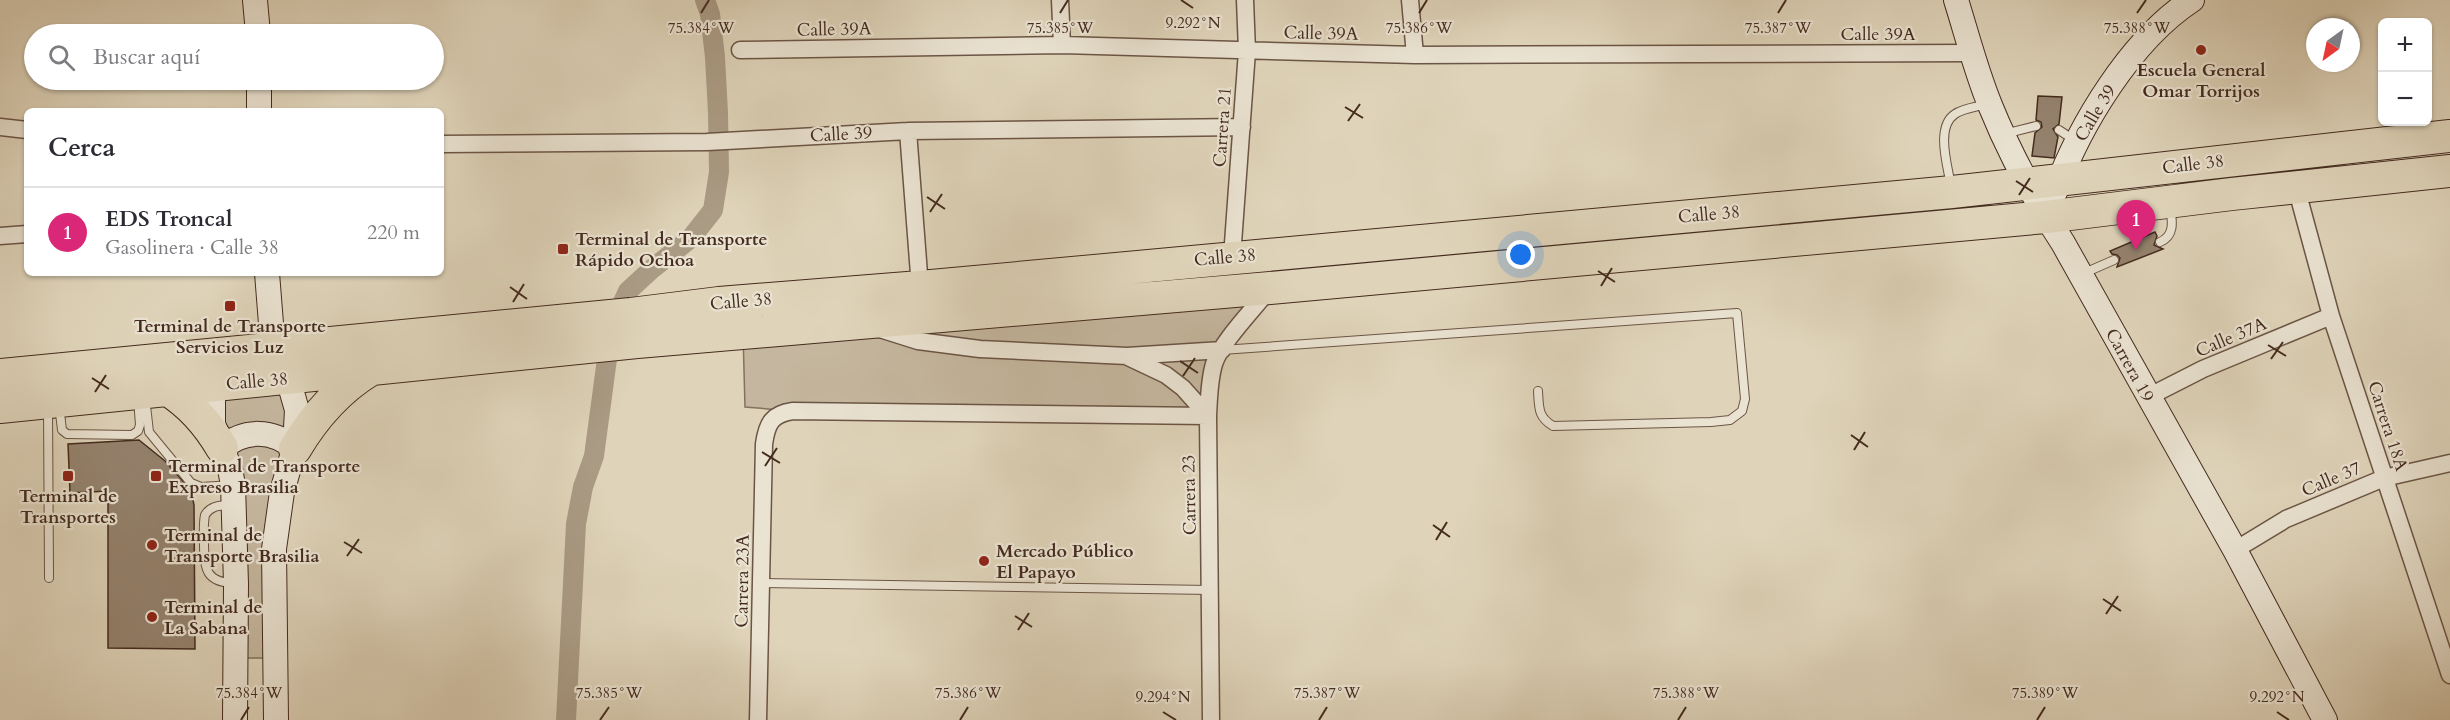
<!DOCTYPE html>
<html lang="es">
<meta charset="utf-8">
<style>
body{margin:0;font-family:Cardo,serif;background:#f7f7f7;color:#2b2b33}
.controls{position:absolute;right:18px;top:18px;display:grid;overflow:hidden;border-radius:9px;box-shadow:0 2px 4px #0004}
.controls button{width:54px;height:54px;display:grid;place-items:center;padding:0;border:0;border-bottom:2px solid #e1e1e2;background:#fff;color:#2b2b33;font:30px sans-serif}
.compass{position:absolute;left:2306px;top:18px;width:54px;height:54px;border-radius:50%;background:#fff;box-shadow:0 2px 4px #0004;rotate:213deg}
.you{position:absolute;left:1521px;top:255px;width:21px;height:21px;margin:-15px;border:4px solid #fff;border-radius:50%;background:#1a73e8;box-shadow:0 0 0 9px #1a73e833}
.badge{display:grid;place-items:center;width:39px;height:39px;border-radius:50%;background:#db2777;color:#fff;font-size:20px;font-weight:700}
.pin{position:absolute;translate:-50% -50px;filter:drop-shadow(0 2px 3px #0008)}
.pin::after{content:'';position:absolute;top:32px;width:21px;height:18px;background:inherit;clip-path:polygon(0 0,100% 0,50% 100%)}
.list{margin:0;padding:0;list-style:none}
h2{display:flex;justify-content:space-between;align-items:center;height:78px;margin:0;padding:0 24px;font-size:26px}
h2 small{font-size:20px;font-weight:400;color:#7c7c81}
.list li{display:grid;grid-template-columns:39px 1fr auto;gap:18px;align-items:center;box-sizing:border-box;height:90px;padding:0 24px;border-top:2px solid #e1e1e2}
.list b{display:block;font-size:22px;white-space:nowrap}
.list p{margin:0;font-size:20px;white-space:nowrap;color:#7c7c81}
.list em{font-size:20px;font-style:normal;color:#7c7c81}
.icon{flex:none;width:33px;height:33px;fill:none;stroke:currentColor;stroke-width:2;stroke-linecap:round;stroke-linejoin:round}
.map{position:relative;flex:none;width:2450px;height:720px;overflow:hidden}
.search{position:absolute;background:#fff;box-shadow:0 2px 4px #0004;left:24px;top:24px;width:420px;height:66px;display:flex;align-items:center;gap:15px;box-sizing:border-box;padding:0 21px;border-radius:33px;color:#7c7c81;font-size:22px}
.panel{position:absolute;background:#fff;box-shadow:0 2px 4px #0004;left:24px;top:108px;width:420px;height:168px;border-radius:9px}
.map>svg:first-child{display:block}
.green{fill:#c5b79f;stroke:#84715e;stroke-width:1.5}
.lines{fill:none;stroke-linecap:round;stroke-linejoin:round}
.canal{stroke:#aa9b85;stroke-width:20}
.building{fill:#95836f;stroke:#442b1e;stroke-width:1.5}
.lane-casing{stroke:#6b5545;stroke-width:10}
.street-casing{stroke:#6b5545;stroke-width:19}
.secondary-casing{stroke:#442b1e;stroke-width:26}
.highway-casing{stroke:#442b1e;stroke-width:34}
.lane{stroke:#eae3d2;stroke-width:8}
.street{stroke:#eae3d2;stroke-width:16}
.secondary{stroke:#eae3d2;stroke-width:24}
.highway{stroke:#dfd4ba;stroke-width:32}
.ticks{fill:none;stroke:#442b1e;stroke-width:2}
.poi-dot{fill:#8f2418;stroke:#eae3d2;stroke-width:2}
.labels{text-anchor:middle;stroke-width:4.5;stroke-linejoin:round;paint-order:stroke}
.street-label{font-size:18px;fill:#442b1e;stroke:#eae3d2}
.poi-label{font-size:18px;font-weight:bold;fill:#442b1e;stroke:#eae3d2;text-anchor:start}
.ticks-label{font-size:15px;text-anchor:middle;fill:#442b1e;stroke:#eae3d2;stroke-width:4.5;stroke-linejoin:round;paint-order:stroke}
</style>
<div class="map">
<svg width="2450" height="720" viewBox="0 0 2450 720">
<rect width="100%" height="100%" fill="#dfd4ba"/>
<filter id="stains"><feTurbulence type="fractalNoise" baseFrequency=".00333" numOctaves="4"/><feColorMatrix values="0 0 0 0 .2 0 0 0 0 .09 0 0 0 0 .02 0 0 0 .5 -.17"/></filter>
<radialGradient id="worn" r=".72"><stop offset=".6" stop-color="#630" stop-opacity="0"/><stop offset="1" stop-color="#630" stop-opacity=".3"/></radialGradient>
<path class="green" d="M1270,288L1222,350L1208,416L793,411L745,407L743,333Z
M295,377L276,658H235L214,385Z"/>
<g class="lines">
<path class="canal" d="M566,720L576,524L583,487L594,456L611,329L628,291L652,269L691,238L713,210L719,172L718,113L715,57L710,14L705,0"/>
</g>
<path class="building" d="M2038,96L2062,97L2059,124L2053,129L2058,137L2054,158L2032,156L2035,133L2042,127L2041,122L2036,120Z
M2155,232L2157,236L2154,245L2163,249L2117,267L2120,258L2117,255L2112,254L2110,251Z
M139,440L165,461L191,490L194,505L195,649L108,648V491L70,493L68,444Z"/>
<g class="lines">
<defs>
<path id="lane" d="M2059,130L2074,140
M2004,134L2036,126
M1951,186C1948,167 1935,127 1955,114C1964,108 1977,107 1987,104
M2160,242C2174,236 2173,223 2170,208
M2082,274L2114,260
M1222,350L1737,313L1745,399L1742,411L1730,420L1711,422L1553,426C1538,417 1539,408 1538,391
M145,397L149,432L191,483L201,487L232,485
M59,405L62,430L67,434L132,435L138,431L140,425L138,399
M48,407L49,578
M230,505C220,506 211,505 205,515C203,525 204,535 204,545C204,570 207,583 235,583
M761,583L1210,590"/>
<path id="street" d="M1060,0L1062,45
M1410,0L1415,55
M740,50L1062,45L1415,55L1973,53
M0,127L27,130
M908,131L920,287
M441,144L707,142L908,131L1242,127
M2296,187L2331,316L2450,675
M0,236L27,234
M1232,257L1247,51L1245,0
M880,329L918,341L980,349L1127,356L1222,350
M1128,357L1166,375L1183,388L1208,416
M2148,397L2203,369L2331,316
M2235,550L2286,519L2384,478L2450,463
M758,720L764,444C767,423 772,414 793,411L1208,416
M1211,720L1208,416C1209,399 1209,381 1214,364C1221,342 1255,308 1270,288"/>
<path id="secondary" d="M255,0L258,34
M1956,0C1967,35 1976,71 1990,105C2009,152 2035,200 2063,243L2235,550L2325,720
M259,80V111
M2055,192C2080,124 2131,40 2192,0
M267,273L273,349L285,378L291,389L297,410L295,446L282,492L274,549L276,720
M213,369V424L230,469L233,485L236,584L235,720
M222,448C244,429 273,429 295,449"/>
<path id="highway" d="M0,375L631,314L719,303L920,287L1952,192L2450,136
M168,390C192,405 208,424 222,448
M0,407L637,342L1270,288L2046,217L2232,194L2450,171
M295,449C314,417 337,390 370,370"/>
</defs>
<use href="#lane" class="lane-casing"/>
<use href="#street" class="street-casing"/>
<use href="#secondary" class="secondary-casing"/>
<use href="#highway" class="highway-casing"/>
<use href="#lane" class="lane"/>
<use href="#street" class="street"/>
<use href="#secondary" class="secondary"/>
<use href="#highway" class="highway"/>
</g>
<path class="ticks" d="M1181,0L1193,8M701,13L709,0M1060,13L1068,0M1419,13L1427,0M1778,13L1786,0M2137,13L2146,0M1345,107L1363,118M1348,121L1360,104M2016,181L2033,192M2019,195L2030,178M927,197L945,209M930,212L942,194M1598,271L1615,282M1601,286L1612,268M510,287L527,299M513,302L524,284M2268,345L2286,356M2271,359L2283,342M1180,361L1198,373M1183,376L1195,358M92,378L109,389M95,392L106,375M1851,435L1868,447M1854,450L1865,432M762,452L780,463M765,466L777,448M1433,525L1450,537M1436,540L1447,522M344,542L362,553M347,556L359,539M2103,599L2121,611M2106,614L2118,596M1015,616L1032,627M1018,630L1029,613M1163,712L1176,720M2277,712L2289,720M241,720L249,707M600,720L609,707M960,720L968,707M1319,720L1327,707M1678,720L1686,707M2037,720L2045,707"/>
<g class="poi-dot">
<circle cx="2201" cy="50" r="6"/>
<rect x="557" y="243" width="12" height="12" rx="3"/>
<rect x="224" y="300" width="12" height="12" rx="3"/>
<rect x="62" y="470" width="12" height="12" rx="3"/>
<rect x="150" y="470" width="12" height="12" rx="3"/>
<circle cx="152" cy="545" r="6"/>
<circle cx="984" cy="561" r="6"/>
<circle cx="152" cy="617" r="6"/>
</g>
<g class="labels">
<g class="street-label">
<text transform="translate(834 29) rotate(-1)" y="6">Calle 39A</text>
<text transform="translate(1321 33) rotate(1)" y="6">Calle 39A</text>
<text x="1878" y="40">Calle 39A</text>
<text transform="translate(2095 113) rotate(-59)" y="6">Calle 39</text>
<text transform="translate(1222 127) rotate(-86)" y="6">Carrera 21</text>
<text transform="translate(841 134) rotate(-3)" y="6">Calle 39</text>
<text transform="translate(2193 164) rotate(-7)" y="6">Calle 38</text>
<text transform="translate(1709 214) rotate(-5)" y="6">Calle 38</text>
<text transform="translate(1225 257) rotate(-5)" y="6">Calle 38</text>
<text transform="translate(741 301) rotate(-5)" y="6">Calle 38</text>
<text transform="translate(2231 337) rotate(-23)" y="6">Calle 37A</text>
<text transform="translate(2130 365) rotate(61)" y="6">Carrera 19</text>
<text transform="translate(257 381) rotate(-5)" y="6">Calle 38</text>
<text transform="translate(2388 426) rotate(72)" y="6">Carrera 18A</text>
<text transform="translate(2331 479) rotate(-23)" y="6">Calle 37</text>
<text transform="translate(1189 495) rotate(-91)" y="6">Carrera 23</text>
<text transform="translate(742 581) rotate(-89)" y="6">Carrera 23A</text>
</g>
<g class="poi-label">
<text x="2201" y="76" text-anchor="middle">Escuela General<tspan x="2201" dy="21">Omar Torrijos</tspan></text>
<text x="575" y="245">Terminal de Transporte<tspan x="575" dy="21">Rápido Ochoa</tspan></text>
<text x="230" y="332" text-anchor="middle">Terminal de Transporte<tspan x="230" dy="21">Servicios Luz</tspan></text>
<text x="168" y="472">Terminal de Transporte<tspan x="168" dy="21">Expreso Brasilia</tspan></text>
<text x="68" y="502" text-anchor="middle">Terminal de<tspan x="68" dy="21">Transportes</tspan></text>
<text x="164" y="541">Terminal de<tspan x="164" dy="21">Transporte Brasilia</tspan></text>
<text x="996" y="557">Mercado Público<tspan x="996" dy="21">El Papayo</tspan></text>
<text x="164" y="613">Terminal de<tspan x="164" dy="21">La Sabana</tspan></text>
</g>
</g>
<g class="ticks-label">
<text x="1193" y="28">9.292°N</text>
<text x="2137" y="33">75.388°W</text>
<text x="701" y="33">75.384°W</text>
<text x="1060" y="33">75.385°W</text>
<text x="1419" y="33">75.386°W</text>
<text x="1778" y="33">75.387°W</text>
<text x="249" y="698">75.384°W</text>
<text x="609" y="698">75.385°W</text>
<text x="968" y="698">75.386°W</text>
<text x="1327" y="698">75.387°W</text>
<text x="1686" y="698">75.388°W</text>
<text x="2045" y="698">75.389°W</text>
<text x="1163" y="702">9.294°N</text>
<text x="2277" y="702">9.292°N</text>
</g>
<rect width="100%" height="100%" filter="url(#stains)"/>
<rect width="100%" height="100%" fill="url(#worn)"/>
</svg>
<div class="controls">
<button>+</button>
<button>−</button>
</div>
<svg class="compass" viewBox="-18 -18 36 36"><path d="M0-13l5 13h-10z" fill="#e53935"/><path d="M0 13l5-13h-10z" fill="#7c7c81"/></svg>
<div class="you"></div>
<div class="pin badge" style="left:2136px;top:250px">1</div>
<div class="search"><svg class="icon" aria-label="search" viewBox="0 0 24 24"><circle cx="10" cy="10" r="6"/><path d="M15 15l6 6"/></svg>Buscar aquí</div>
<section class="panel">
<h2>Cerca<small></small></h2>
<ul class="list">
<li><span class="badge">1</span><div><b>EDS Troncal</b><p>Gasolinera · Calle 38</p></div><em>220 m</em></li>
</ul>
</section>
</div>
